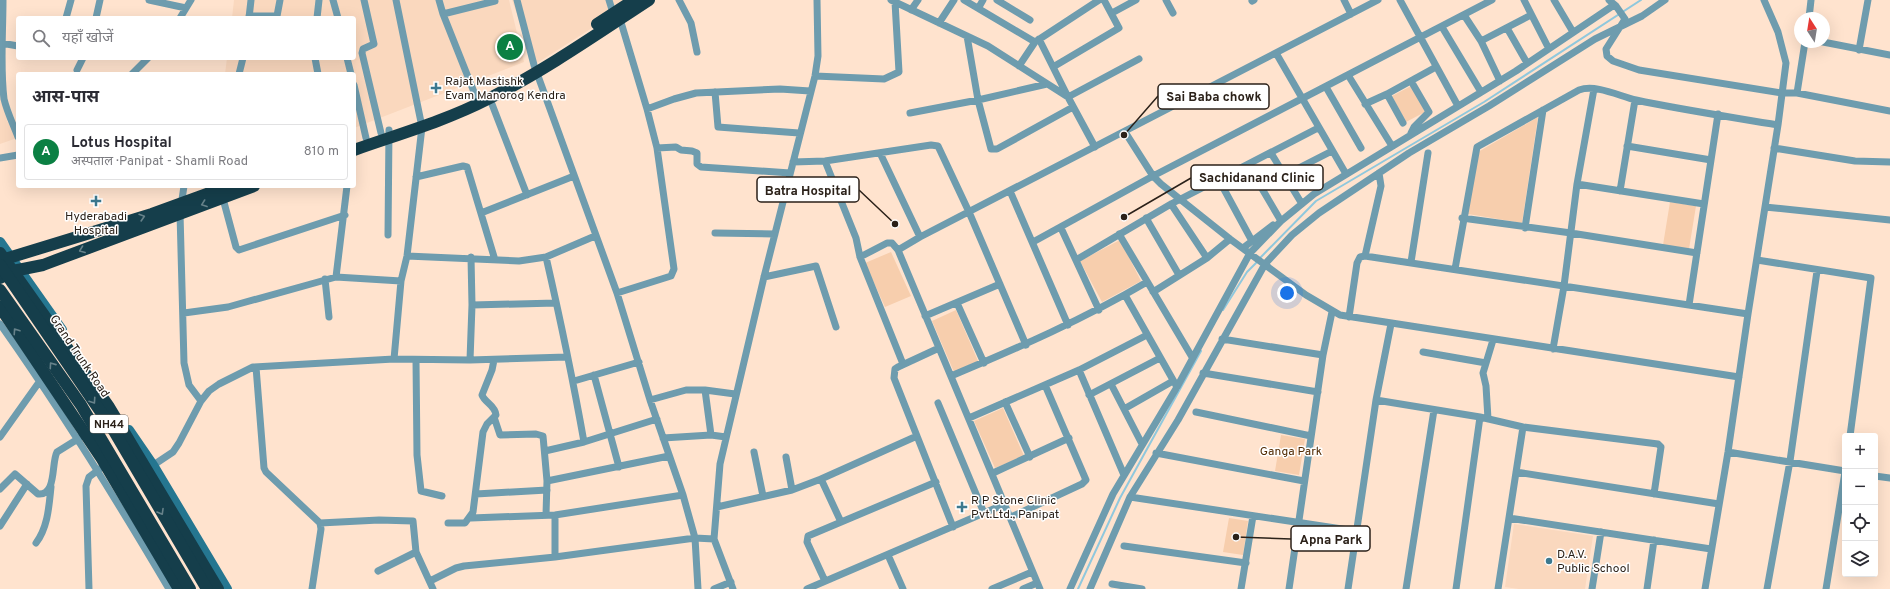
<!DOCTYPE html>
<html lang="hi">
<meta charset="utf-8">
<style>
body{margin:0;font-family:Overpass,"Noto Sans Devanagari",sans-serif;background:#f7f7f7;color:#2b2b33}
.controls{position:absolute;right:12px;bottom:12px;display:grid;overflow:hidden;border-radius:4px;box-shadow:0 4px 16px #0002}
.controls button{width:36px;height:36px;display:grid;place-items:center;padding:0;border:0;border-bottom:1px solid #e1e1e2;background:#fff;color:#2b2b33;font:20px sans-serif}
.compass{position:absolute;left:1794px;top:12px;width:36px;height:36px;border-radius:50%;background:#fff;box-shadow:0 4px 16px #0002;rotate:348deg}
.you{position:absolute;left:1287px;top:293px;width:14px;height:14px;margin:-10px;border:3px solid #fff;border-radius:50%;background:#1a73e8;box-shadow:0 0 0 6px #1a73e833}
.badge{display:grid;place-items:center;width:26px;height:26px;border-radius:50%;background:#0b8043;color:#fff;font-size:13px;font-weight:700}
.pin{position:absolute;translate:-50% -50%;border:2px solid #fff;box-shadow:0 1px 4px #0006}
.list{margin:0;padding:0;list-style:none}
h2{display:flex;justify-content:space-between;align-items:center;height:52px;margin:0;padding:0 16px;font-size:17px}
h2 small{font-size:13px;font-weight:400;color:#7c7c81}
.list li{display:grid;grid-template-columns:26px 1fr auto;gap:12px;align-items:center;box-sizing:border-box;height:56px;margin:0 8px 8px;padding:0 8px;border:1px solid #e1e1e2;border-radius:4px}
.list b{display:block;font-size:15px;white-space:nowrap}
.list p{margin:0;font-size:13px;white-space:nowrap;color:#7c7c81}
.list em{font-size:13px;font-style:normal;color:#7c7c81}
.icon{flex:none;width:22px;height:22px;fill:none;stroke:currentColor;stroke-width:2;stroke-linecap:round;stroke-linejoin:round}
.map{position:relative;flex:none;width:1890px;height:589px;overflow:hidden}
.search{position:absolute;background:#fff;box-shadow:0 4px 16px #0002;left:16px;top:16px;width:340px;height:44px;display:flex;align-items:center;gap:10px;box-sizing:border-box;padding:0 14px;border-radius:4px;color:#7c7c81;font-size:15px}
.panel{position:absolute;background:#fff;box-shadow:0 4px 16px #0002;left:16px;top:72px;width:340px;height:116px;border-radius:4px}
.map>svg:first-child{display:block}
.built{fill:#fad8be}
.green{fill:#f7cead}
.lines{fill:none;stroke-linecap:round;stroke-linejoin:round}
.stream{stroke:#8fc8dd;stroke-width:2}
.street{stroke:#6e9cae;stroke-width:7}
.secondary{stroke:#257690;stroke-width:10}
.highway{stroke:#153e4b;stroke-width:12}
.highway-bridge{stroke:#153e4b;stroke-width:12}
.oneway{stroke:#67828a}
.poi-dot{fill:#3c798f;stroke:#fff;stroke-width:1.5}
.labels{text-anchor:middle;stroke-width:3;stroke-linejoin:round;paint-order:stroke}
.shield{fill:#fff;stroke:#6b645e;stroke-width:1}
.shield-label{font-size:11px;font-weight:bold;fill:#2b2119}
.poi-label{font-size:12px;fill:#2b2119;stroke:#fff;text-anchor:start}
.street-label{font-size:12px;fill:#2b2119;stroke:#fff}
.park-label{font-size:12px;fill:#502900;stroke:#fff}
.leader{fill:none;stroke:#2b2119;stroke-width:1.5}
.callout-dot{fill:#2b2119;stroke:#fff;stroke-width:1.5}
.callout{fill:#fff;stroke:#2b2119;stroke-width:1.5}
.callout-label{font-size:13px;text-anchor:middle;font-weight:bold;fill:#2b2119}
</style>
<div class="map">
<svg width="1890" height="589" viewBox="0 0 1890 589">
<rect width="100%" height="100%" fill="#ffe3ce"/>
<path class="built" d="M234,0H509L524,62L354,128V74H225L227,58H354V18H232Z
M512,0H636L534,65Z
M0,90L7,121L17,138L0,144Z
M1514,524L1593,536L1585,589H1519L1505,587Z"/>
<path class="green" d="M1411,86L1425,112L1406,122L1392,96Z
M1538,117L1522,223L1468,214L1478,152Z
M1670,202L1696,206L1689,249L1663,245Z
M1120,240L1141,281L1102,302L1080,261Z
M891,252L911,296L885,307L865,263Z
M956,310L978,361L954,372L932,321Z
M1003,408L1024,456L995,468L974,421Z
M1281,435L1305,439L1299,475L1275,471Z
M1229,518L1248,521L1243,555L1223,552Z"/>
<g class="lines">
<path class="stream" d="M1260,258L1316,201L1484,102L1641,0
M1223,310L1247,272L1257,262
M1078,589L1120,498L1201,351"/>
<path class="street" d="M3,0C3,33 0,67 4,99C7,112 13,124 18,137
M149,0L186,8
M333,0L338,18
M364,0L374,44L363,49L362,53L381,133
M439,0L443,14L476,97
M517,0L534,65L617,293L650,400L683,495L695,538L698,589
M609,0L613,13L620,19L647,109L657,148L674,269L671,276L617,293
M679,0L691,23L697,52
M891,0L988,46L1068,97L1095,147
M964,0L1035,42
M997,0L1030,20
M1166,0L1173,13
M1344,0L1351,14
M1400,0L1458,106
M1524,0L1549,49
M1554,0L1573,32
M1609,0L1616,6L1625,19L1606,49L1607,56L1613,61L1639,70L1782,93H1797L1890,111
M1252,1L1254,0
M979,7L983,0
M911,10L918,0
M1112,13L1136,0
M443,14L495,1
M1464,15L1481,41L1500,81
M249,16H277L280,0
M66,18L71,0
M96,18L100,0
M180,18L191,0
M249,18L251,0
M317,18L319,0
M1809,18L1811,0
M939,23L954,0
M1442,27L1481,92
M1507,28L1527,63
M967,36L978,100L991,149H997L1073,107
M1039,39L1068,97L1139,59
M1481,41L1531,15
M1823,42L1890,55
M1,43L18,46
M1859,50L1868,0
M1276,53L1346,174
M315,58L318,74
M347,58L351,74
M1019,66L1035,42L1099,0
M1053,67L1119,28L1104,0
M77,70L83,58
M132,74L148,58
M239,74L243,58
M1348,75L1392,146
M815,76L884,79L899,72L895,2
M1411,81L1429,112L1414,127L1411,133
M354,85L366,138
M1326,87L1361,148
M715,92L718,127L799,133
M1797,93L1805,42
M1387,94L1403,123
M490,99L527,195
M1365,104L1387,94L1436,67
M647,109L674,99L696,93L780,89L810,91
M910,113L978,100L1047,84
M1125,132L1153,176L1161,184L1230,239L1306,295L1340,315L1739,377
M1627,146L1711,160
M657,148L676,147L681,150L692,151L697,153V164L701,167L790,173
M1774,148L1855,161L1890,162
M880,153L920,237
M1271,153L1302,204
M0,158L18,155
M825,161L856,238L860,257L903,364
M793,162L825,161L931,145L938,146L969,212L1026,345
M1248,165L1281,221
M1285,175L1332,151
M416,177L463,166L467,167L495,260
M1219,180L1252,241
M1577,184L1704,204
M184,186L180,213L184,363L189,385L201,401
M1010,191L1068,325
M1620,191L1635,100
M222,195L236,247L239,250L345,215
M1171,204L1207,258
M1765,207L1890,220
M481,213L574,176
M1146,218L1179,275
M1462,218L1571,233L1697,253
M1061,228L1099,310
M1525,228L1543,110
M715,233L775,234
M1119,234L1192,357
M388,235L389,130
M1033,242L1153,176L1492,0
M1243,248L1273,225
M898,250L920,237L1378,0
M407,256L519,261L546,257L595,236
M1365,256L1381,186L1379,173
M546,257C560,318 573,380 584,442
M860,257L887,243H892L898,250L1040,589
M1076,260L1171,204L1318,128
M1757,260L1871,278L1850,436
M1411,262L1428,153
M1455,269L1477,147L1579,90C1596,84 1619,96 1636,100C1683,110 1731,117 1778,125
M336,277L347,186
M764,277L816,266L836,327
M325,279L329,317
M1153,292L1207,258L1230,239
M1125,295L1177,387
M957,303L984,363
M472,305L556,303
M1689,305L1718,114
M184,313L228,307L336,277L401,281
M925,316L1000,284
M1349,317L1357,263L1360,257L1365,256L1748,314
M0,324C61,410 116,499 169,589
M1222,339L1323,355
M939,348L898,367L895,369L894,378L953,527
M1553,349L1564,286L1577,184L1594,89
M1423,352L1486,363
M394,359L401,281L407,256L422,127L396,0
M416,360L417,455L421,491L442,496
M470,360L472,305L471,257
M256,367L264,468L266,472L320,523L321,529L312,589
M1079,370L1124,475
M1203,373L1318,392
M594,375L619,467
M951,376C1018,348 1084,319 1147,282
M574,381L639,362
M1111,384L1142,444
M705,390L711,435
M1089,395L1160,358
M650,400L686,390H705L735,394
M1376,400L1480,417L1523,427L1658,444L1661,447L1654,494
M1005,402L1030,457
M938,403L984,513
M1124,409L1173,381
M1196,412L1311,436
M494,417L500,435L536,434L543,436L547,481L546,515
M969,418L1079,370L1147,335
M1488,419L1486,386L1483,373L1493,340
M0,437L42,378
M663,438L711,435L726,437
M545,451L584,442L657,419
M754,452L763,496
M1728,452L1845,471
M1156,453L1304,481
M786,457L792,490
M149,468L173,452L179,443L201,401L209,391L219,384L253,367L394,359L470,360L567,357
M1516,472L1719,504
M993,473L1069,438
M1875,476L1890,478
M821,479L841,522
M547,481L669,456
M0,489L15,474L38,494C57,496 51,463 57,452L81,437
M476,494L547,490
M1130,497L1355,531
M717,507L792,490L821,479L917,436
M555,515V557
M1011,517L1082,484L1086,480L1045,385
M471,518L555,515L683,495
M1509,518L1711,549
M320,523L379,520L413,521L416,552L433,589
M448,523H465L473,512L483,432L487,424L496,415C495,405 485,403 482,395L492,370L494,360
M0,526L27,484
M36,543C48,527 49,506 51,487
M1124,546L1246,563
M888,555L903,589
M378,571L416,552
M430,581L456,568L464,566L555,557L695,538L714,539
M825,581L807,542L808,536L936,482
M1112,584L1142,589
M89,589L86,486L89,477L101,468
M714,589L731,582
M733,589L714,539L720,464L764,277L815,76L818,56L817,0
M807,589L1005,504
M992,589L1032,572
M1023,589L1037,583
M1070,589L1113,494L1177,387L1250,253L1281,221L1314,194L1516,71L1614,5
M1090,589L1130,497L1178,420L1265,264L1292,235L1319,213L1409,153L1489,106L1595,39L1642,16L1665,0
M1241,589L1253,516
M1289,589L1323,355L1332,312
M1348,589L1376,400L1391,324
M1406,589L1434,410
M1456,589L1480,417
M1498,589L1523,427
M1592,589L1601,532
M1647,589L1654,540
M1705,589L1728,452L1748,314L1778,125L1786,63L1778,32L1764,0
M1767,589L1790,461L1817,271
M1826,589L1845,472"/>
<path class="secondary" d="M0,242L62,330
M129,430L153,465L227,589"/>
<path class="highway" d="M597,24L634,0
M354,150C399,134 445,121 488,99C544,71 597,34 649,0
M0,253L109,407L218,589
M0,263L5,259L152,214L229,186
M0,278L13,271L43,265L254,186
M0,307L102,459L179,589"/>
<path class="highway-bridge" d="M0,265L114,431L207,589
M0,290L81,405L190,589"/>
</g>
<defs><path id="oneway-chevron" d="M-2-3.5L2.5 0L-2 3.5" fill="none" stroke-width="1.6" stroke-linecap="round" stroke-linejoin="round"/></defs>
<g class="oneway">
<use href="#oneway-chevron" transform="translate(204 204) rotate(160)"/>
<use href="#oneway-chevron" transform="translate(142 217) rotate(-17)"/>
<use href="#oneway-chevron" transform="translate(82 250) rotate(159)"/>
<use href="#oneway-chevron" transform="translate(16 331) rotate(-124)"/>
<use href="#oneway-chevron" transform="translate(52 365) rotate(-125)"/>
<use href="#oneway-chevron" transform="translate(93 401) rotate(56)"/>
<use href="#oneway-chevron" transform="translate(161 512) rotate(60)"/>
</g>
<g class="poi-dot">
<path d="M434 82h4v4h4v4h-4v4h-4v-4h-4v-4h4z"/>
<path d="M94 195h4v4h4v4h-4v4h-4v-4h-4v-4h4z"/>
<path d="M960 501h4v4h4v4h-4v4h-4v-4h-4v-4h4z"/>
<circle cx="1549" cy="561" r="4"/>
</g>
<g class="labels">
<rect class="shield" x="90" y="415" width="38" height="18" rx="3"/>
<g class="shield-label">
<text x="109" y="428">NH44</text>
</g>
<g class="poi-label">
<text x="445" y="85">Rajat Mastishk<tspan x="445" dy="14">Evam Manorog Kendra</tspan></text>
<text x="96" y="220" text-anchor="middle">Hyderabadi<tspan x="96" dy="14">Hospital</tspan></text>
<text x="971" y="504">R P Stone Clinic<tspan x="971" dy="14">Pvt.Ltd., Panipat</tspan></text>
<text x="1557" y="558">D.A.V.<tspan x="1557" dy="14">Public School</tspan></text>
</g>
<g class="street-label">
<text transform="translate(80 356) rotate(56)" y="4">Grand Trunk Road</text>
</g>
<g class="park-label">
<text x="1291" y="455">Ganga Park</text>
</g>
</g>
<path class="leader" d="M1124 135L1158 96M1124 217L1191 178M895 224L859 190M1236 537L1291 539"/>
<g class="callout-dot">
<circle cx="1124" cy="135" r="4"/>
<circle cx="1124" cy="217" r="4"/>
<circle cx="895" cy="224" r="4"/>
<circle cx="1236" cy="537" r="4"/>
</g>
<g class="callout">
<rect x="1158" y="84" width="111" height="25" rx="4"/>
<rect x="1191" y="165" width="132" height="25" rx="4"/>
<rect x="757" y="177" width="102" height="25" rx="4"/>
<rect x="1291" y="526" width="79" height="25" rx="4"/>
</g>
<g class="callout-label">
<text x="1214" y="101">Sai Baba chowk</text>
<text x="1257" y="182">Sachidanand Clinic</text>
<text x="808" y="195">Batra Hospital</text>
<text x="1331" y="544">Apna Park</text>
</g>
</svg>
<div class="controls">
<button>+</button>
<button>−</button>
<button><svg class="icon" aria-label="locate" viewBox="0 0 24 24"><circle cx="12" cy="12" r="6"/><path d="M12 2v4M12 18v4M2 12h4M18 12h4"/></svg></button>
<button><svg class="icon" aria-label="layers" viewBox="0 0 24 24"><path d="M12 4l9 5-9 5-9-5zM3 14l9 5 9-5"/></svg></button>
</div>
<svg class="compass" viewBox="-18 -18 36 36"><path d="M0-13l5 13h-10z" fill="#e53935"/><path d="M0 13l5-13h-10z" fill="#7c7c81"/></svg>
<div class="you"></div>
<div class="pin badge" style="left:510px;top:47px">A</div>
<div class="search"><svg class="icon" aria-label="search" viewBox="0 0 24 24"><circle cx="10" cy="10" r="6"/><path d="M15 15l6 6"/></svg>यहाँ खोजें</div>
<section class="panel">
<h2>आस-पास<small></small></h2>
<ul class="list">
<li><span class="badge">A</span><div><b>Lotus Hospital</b><p>अस्पताल · Panipat - Shamli Road</p></div><em>810 m</em></li>
</ul>
</section>
</div>
